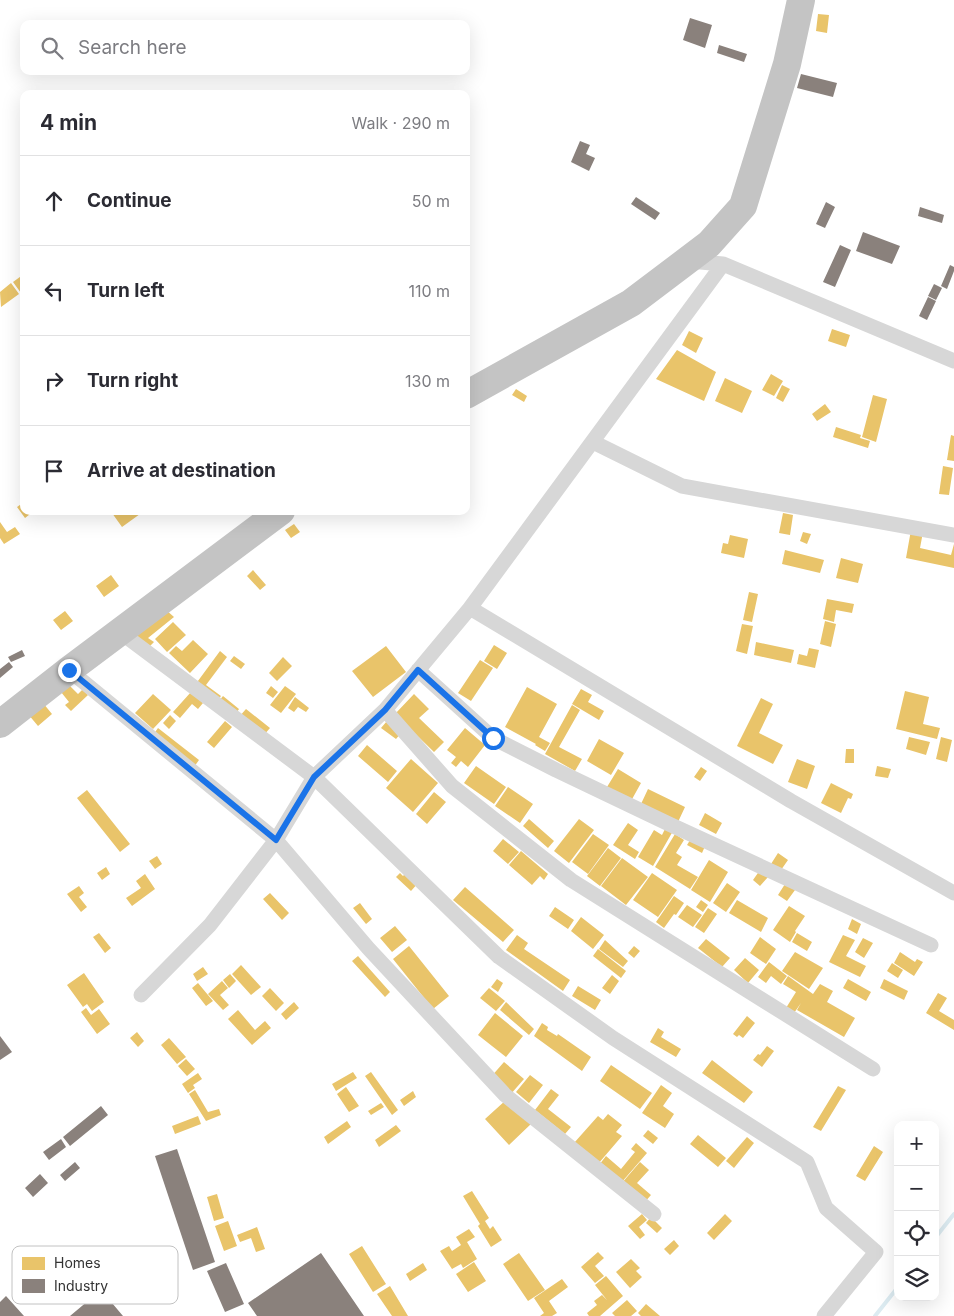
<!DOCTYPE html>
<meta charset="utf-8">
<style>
body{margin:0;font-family:Inter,sans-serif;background:#f2f2f3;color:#2b2b33}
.controls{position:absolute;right:15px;bottom:15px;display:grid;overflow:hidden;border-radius:10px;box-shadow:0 5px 20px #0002}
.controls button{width:45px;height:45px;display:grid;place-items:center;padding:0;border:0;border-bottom:1px solid #e1e1e2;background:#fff;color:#2b2b33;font:25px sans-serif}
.stop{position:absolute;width:15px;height:15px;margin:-11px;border:4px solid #1a73e8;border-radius:50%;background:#fff}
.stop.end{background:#1a73e8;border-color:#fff;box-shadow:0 1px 5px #0008}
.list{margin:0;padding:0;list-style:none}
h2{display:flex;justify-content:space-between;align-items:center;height:65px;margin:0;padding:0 20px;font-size:21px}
h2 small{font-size:16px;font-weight:400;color:#7c7c81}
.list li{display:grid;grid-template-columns:32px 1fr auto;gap:15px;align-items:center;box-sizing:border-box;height:90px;padding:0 20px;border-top:1px solid #e1e1e2}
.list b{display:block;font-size:19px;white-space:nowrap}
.list em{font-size:16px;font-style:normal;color:#7c7c81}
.icon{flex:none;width:28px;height:28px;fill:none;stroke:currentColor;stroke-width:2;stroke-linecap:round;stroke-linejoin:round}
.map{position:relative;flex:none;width:954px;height:1316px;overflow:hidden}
.search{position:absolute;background:#fff;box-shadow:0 5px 20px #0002;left:20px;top:20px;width:450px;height:55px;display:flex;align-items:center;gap:12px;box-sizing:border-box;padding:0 18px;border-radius:10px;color:#7c7c81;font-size:19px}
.panel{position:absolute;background:#fff;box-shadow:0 5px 20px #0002;left:20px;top:90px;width:450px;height:425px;border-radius:10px}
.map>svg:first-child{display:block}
.homes{fill:#e9c46a}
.industry{fill:#8a817c}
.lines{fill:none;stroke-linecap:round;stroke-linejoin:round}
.stream{stroke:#dcebf1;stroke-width:4}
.street{stroke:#d7d7d7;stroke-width:15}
.highway{stroke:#c4c4c4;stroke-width:28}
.route{stroke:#1a73e8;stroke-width:6}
.key{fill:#fff;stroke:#c2c2c2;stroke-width:1}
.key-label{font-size:14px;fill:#333}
</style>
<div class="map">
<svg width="954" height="1316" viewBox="0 0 954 1316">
<rect width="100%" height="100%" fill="#fff"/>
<path class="homes" d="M818,14L829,15L827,33L816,31Z
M24,274V291L21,293L13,282Z
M11,283L19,294L1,307L0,292Z
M832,329L850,335L846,347L828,341Z
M689,331L703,338L696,353L682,345Z
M677,350L716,372L704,401L656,379Z
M771,374L783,381L774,396L762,390Z
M725,378L752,391L742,413L715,401Z
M782,385L790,389L783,402L776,398Z
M516,389L527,396L524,402L512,395Z
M873,395L887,399L876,442L862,437Z
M825,404L831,412L817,421L812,414Z
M836,427L861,435L860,438L870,441L868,448L833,437Z
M951,435L954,436V461L947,460Z
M943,466L953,468L949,495L939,494Z
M24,502V511H34L25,518L17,507Z
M114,511H137L140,514L122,527L112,513Z
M783,513L793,515L790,535L779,533Z
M0,522L7,532L15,527L20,534L4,544L0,538Z
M294,524L300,532L291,538L285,530Z
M911,530L923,532L920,548L951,555L954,544V568L906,558Z
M803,532L811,534L807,544L800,541Z
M730,535L748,539L744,558L721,553L723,543L728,544Z
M785,550L824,560L820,573L782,564Z
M841,558L863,564L858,583L836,578Z
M253,570L266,585L260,590L247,576Z
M111,575L119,586L104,597L96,586Z
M749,592L758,594L752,622L743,620Z
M827,599L854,604L852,613L836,610L834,622L823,619Z
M165,609L174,617L148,638L154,642L147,649L131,636Z
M65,611L73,621L61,630L53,620Z
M825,621L836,624L831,647L820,644Z
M173,622L186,635L167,652L155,639Z
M742,624L753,626L747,654L736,651Z
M193,640L208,654L190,673L169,653L176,646L182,651Z
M756,642L794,650L791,663L754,655Z
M494,645L507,653L497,669L484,661Z
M386,646L406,672L373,697L352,671Z
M809,648L819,650L815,668L797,664L799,654L807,656Z
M220,651L227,657L206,685L221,696L217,701L195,685Z
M234,656L245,664L241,669L230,661Z
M283,657L292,666L277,681L269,673Z
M480,660L493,668L471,701L458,693Z
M69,685L78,694L83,689L88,695L71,711L65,705L69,702L61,692Z
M271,686L278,692L273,698L266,693Z
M285,686L296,694L281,713L270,705Z
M527,687L557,704L539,737L550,743L545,751L535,745L536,744L505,727Z
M581,689L592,695L588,702L604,711L599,720L572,704Z
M905,691L929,697L923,724L940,728L937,739L896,729Z
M191,692L203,703L198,709L192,704L180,718L173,712Z
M153,694L171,710L153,729L135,713Z
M414,694L429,709L419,718L444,742L434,752L395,714Z
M223,696L239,709L235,715L218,702Z
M295,697L309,708L306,712L298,707L294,712L288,708Z
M761,698L773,704L759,733L783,745L773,764L737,746Z
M43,703L52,714L38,726L28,714Z
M572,705L580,710L559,747L582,759L575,771L545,754Z
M246,709L270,728L263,736L239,717Z
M170,715L176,721L169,729L163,723Z
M225,721L232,727L214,748L207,742Z
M387,721L402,732L396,739L381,728Z
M158,728L199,760L194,767L153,735Z
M465,728L485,745L468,767L461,761L456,767L451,763L456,757L447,750Z
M909,737L930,742L926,755L906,749Z
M941,737L952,740L947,762L936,759Z
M599,739L624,753L611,775L587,761Z
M367,745L397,771L388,782L358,756Z
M846,749H854V763H845Z
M411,759L438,783L413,812L386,788Z
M797,759L815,766L807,789L788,782Z
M476,766L506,787L494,804L464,783Z
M877,766L891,769L888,778L875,776Z
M701,767L707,771L700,781L694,777Z
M618,769L641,783L631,801L607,787Z
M831,783L853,794L851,799L848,798L841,813L821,803Z
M508,787L533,804L520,823L495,806Z
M648,789L685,807L678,822L641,804Z
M87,790L130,844L120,852L77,798Z
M434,792L446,802L427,824L416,814Z
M705,813L722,823L716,834L699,825Z
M529,819L554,841L548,848L523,826Z
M579,819L594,830L569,863L554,851Z
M628,823L638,830L628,845L639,852L635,859L613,845Z
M666,827L673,831L653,866L638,857L654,830L662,835Z
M593,834L609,845L588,874L572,862Z
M675,834L684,840L676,853L682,857L677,865L698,877L690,889L655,867Z
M692,837L706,844L702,853L687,845Z
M503,839L519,852L508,864L493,851Z
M608,848L621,858L600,886L587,876Z
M521,851L548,874L544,880L540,876L532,885L509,865Z
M778,853L788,860L781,870L771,864Z
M157,856L162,864L155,869L149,861Z
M622,858L648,877L626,905L601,886Z
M709,860L728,872L710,902L691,890Z
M106,867L110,874L102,880L97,873Z
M760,870L768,877L760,886L753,880Z
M407,872L419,882L411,891L396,877L400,873L403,876Z
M652,873L677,890L658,917L633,900Z
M145,874L155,889L132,906L126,898L141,888L136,881Z
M727,883L740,892L726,912L713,903Z
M785,884L795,890L787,901L778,895Z
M79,886L84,893L79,897L87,907L81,912L67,894Z
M465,887L514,930L503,942L453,900Z
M270,893L289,913L282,920L263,899Z
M674,896L684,903L676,915L674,914L664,928L656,922Z
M701,900L708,905L703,912L696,907Z
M737,900L768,918L761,932L729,913Z
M360,903L372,919L366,924L353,908Z
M687,905L702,915L693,927L678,917Z
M789,906L805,916L795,931L796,932L790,942L773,930Z
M555,907L574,920L568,929L549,916Z
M708,908L717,914L704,933L695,927Z
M581,917L604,935L593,949L571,931Z
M852,919L861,924L857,934L848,929Z
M395,926L407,940L392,952L380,938Z
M99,933L111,948L105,953L93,937Z
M797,933L812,942L807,951L792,942Z
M517,935L528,943L524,949L570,980L563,991L506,950Z
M843,935L855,940L846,956L866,966L860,977L829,962Z
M760,937L776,949L766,964L750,953Z
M863,938L873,943L864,958L855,952Z
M706,939L730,958L722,967L698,948Z
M605,940L628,961L623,967L599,949Z
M409,946L449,996L433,1009L393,959Z
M634,946L640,951L634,958L628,953Z
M598,949L626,971L621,978L593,956Z
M795,952L823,968L809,989L782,971Z
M900,952L915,962L917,959L923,962L914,976L894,963Z
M358,956L390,992L385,997L352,961Z
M745,958L759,970L748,983L734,970Z
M769,962L787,976L781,984L771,976L766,983L758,977Z
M892,963L903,970L898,978L887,971Z
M241,965L261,987L251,995L232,974Z
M203,967L208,974L197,981L193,974Z
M84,973L104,1002L92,1011L87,1004L83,1007L67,985Z
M230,974L236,981L229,988L223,980Z
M612,975L619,981L610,994L602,988Z
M788,976L813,994L820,984L833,991L827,1002L855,1018L844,1037L797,1010L801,1003L794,1013L786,1008L796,992L783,984Z
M497,979L503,983L498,992L491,987Z
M848,979L871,992L866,1001L843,988Z
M884,979L908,991L904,1000L880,988Z
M222,981L228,988L220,995L229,1005L223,1010L208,994Z
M198,983L213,1001L206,1006L192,988Z
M578,986L601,1000L595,1010L572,996Z
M270,988L284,1003L276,1011L262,996Z
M489,988L505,1001L496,1011L480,998Z
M938,993L947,998L939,1011L954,1020V1030L926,1013Z
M294,1002L299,1008L286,1020L281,1014Z
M506,1002L534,1029L529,1035L500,1010Z
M86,1008L91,1015L99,1009L110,1024L97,1034L81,1012Z
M238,1010L255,1030L265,1021L271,1028L252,1045L228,1019Z
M495,1013L523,1036L506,1057L478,1035Z
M747,1016L755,1023L743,1038L739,1035L737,1037L733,1034Z
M542,1023L548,1027L547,1030L557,1036L558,1034L591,1057L582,1071L534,1036Z
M658,1028L664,1032L661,1037L681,1049L676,1057L650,1042Z
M137,1032L144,1041L138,1047L130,1038Z
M169,1038L186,1057L177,1064L161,1045Z
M767,1046L774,1051L762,1067L753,1060L758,1054L760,1055Z
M186,1059L195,1069L187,1076L178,1066Z
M712,1060L753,1092L744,1103L702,1073Z
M504,1062L524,1079L510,1095L490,1078Z
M611,1065L652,1093L640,1109L600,1081Z
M353,1072L357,1078L336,1091L332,1084Z
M371,1072L398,1110L392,1115L365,1076Z
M198,1073L202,1079L193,1085L195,1088L188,1093L182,1084Z
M530,1075L543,1085L529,1103L516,1092Z
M661,1085L672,1093L663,1106L674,1114L665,1128L642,1113Z
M838,1086L846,1090L821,1131L813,1127Z
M346,1087L359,1106L349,1112L337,1094Z
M551,1089L559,1095L548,1109L571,1127L565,1134L535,1110Z
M195,1090L208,1112L219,1109L221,1115L206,1121L189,1094Z
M413,1091L416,1097L404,1106L400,1100Z
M506,1100L532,1123L509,1145L485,1119Z
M381,1103L384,1107L371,1115L368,1111Z
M608,1114L622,1125L616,1132L622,1136L598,1164L574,1143L598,1116L603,1120Z
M198,1116L201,1124L175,1134L172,1126Z
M347,1121L351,1127L328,1144L324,1137Z
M396,1125L401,1131L379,1147L375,1140Z
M648,1130L658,1138L653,1144L643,1136Z
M698,1135L726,1158L718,1167L690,1144Z
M747,1137L754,1143L734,1168L726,1161Z
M636,1143L647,1153L621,1183L599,1165L606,1156L621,1169L635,1152L631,1149Z
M874,1146L883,1152L865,1181L856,1176Z
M640,1162L649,1170L637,1183L651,1195L644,1203L621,1184Z
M472,1191L489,1218L485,1221L490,1229L493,1226L502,1240L491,1247L478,1226L480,1224L463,1196Z
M217,1194L224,1218L214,1221L207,1197Z
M642,1214L647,1220L639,1227L645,1235L640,1239L628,1226Z
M725,1214L732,1221L714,1240L707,1233Z
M651,1217L662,1228L657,1233L646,1223Z
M228,1221L237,1246L224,1251L215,1226Z
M257,1227L265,1249L256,1252L251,1238L240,1242L237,1235Z
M469,1229L475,1237L467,1242L477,1259L463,1268L461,1264L452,1269L440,1251L449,1246L452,1251L461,1245L456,1237Z
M674,1240L679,1246L670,1255L664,1249Z
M362,1246L386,1284L373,1292L349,1254Z
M598,1252L604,1258L595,1266L604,1276L595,1283L581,1267Z
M519,1253L545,1290L528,1301L503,1264Z
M631,1259L640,1268L636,1271L642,1277L630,1288L616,1272Z
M474,1262L486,1281L468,1292L456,1274Z
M423,1263L427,1270L410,1281L406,1274Z
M606,1276L623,1296L600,1316H589L587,1313L597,1305L594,1301L602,1295L607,1300L595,1285Z
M562,1279L568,1287L549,1301L557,1313L552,1316H540L544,1313L534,1298Z
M390,1286L408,1316H392L377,1294Z
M627,1300L637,1311L631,1316H615L612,1313Z
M646,1304L660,1316H641L638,1313Z"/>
<path class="industry" d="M690,18L712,25L705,48L683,40Z
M719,45L747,54L744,62L717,53Z
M801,74L837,83L833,97L797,88Z
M580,141L590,145L586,154L595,158L589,171L571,162Z
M636,197L660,213L655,220L631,204Z
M826,202L835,207L825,228L816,224Z
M920,207L944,215L942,223L918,216Z
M863,232L900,246L892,264L856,251Z
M840,245L851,250L835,287L823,282Z
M950,265L954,267V271L947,289L941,286Z
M934,284L942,288L936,300L928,296Z
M928,297L936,301L927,320L919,316Z
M22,650L25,656L11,662L8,657Z
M9,662L13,667L0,678V669Z
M0,1036L12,1052L0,1060Z
M101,1106L108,1115L70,1146L63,1137Z
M61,1139L66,1147L49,1160L43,1152Z
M177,1149L215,1262L193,1270L155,1156Z
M75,1162L80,1168L65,1181L60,1175Z
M40,1174L48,1183L33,1197L25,1188Z
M321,1253L364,1316H257L248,1303Z
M226,1263L244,1304L225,1312L207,1271Z
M101,1290L123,1316H70Z
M6,1296L24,1316H0V1302Z"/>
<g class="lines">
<path class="stream" d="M935,1238L954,1214
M875,1316L898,1287"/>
<path class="street" d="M689,261L723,264L954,361
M593,442L682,486L954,535
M470,608L791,801L954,893
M120,632L314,777L499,957L613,1038L807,1162L826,1208L876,1252L824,1316
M69,670L276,840L368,948L505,1095L654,1214
M418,670L493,738L556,770L669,824L931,945
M385,710L452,786L571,880L873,1069
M141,995L210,925L276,840L314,777L385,710L470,608L723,264"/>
<path class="highway" d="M466,395L631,303L709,244L743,206L787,64L801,0
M0,724L69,670L281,511"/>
</g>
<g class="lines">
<path class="route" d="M69,670L276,840L314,777L385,710L418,670L493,738"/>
</g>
<rect x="12" y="1246" width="166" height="58" rx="8" class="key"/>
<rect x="22" y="1257" width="23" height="13" fill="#e9c46a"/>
<rect x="22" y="1279" width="23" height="14" fill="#8a817c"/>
<g class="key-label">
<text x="54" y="1268">Homes</text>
<text x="54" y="1291">Industry</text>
</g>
</svg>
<div class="controls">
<button>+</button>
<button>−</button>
<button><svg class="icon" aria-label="locate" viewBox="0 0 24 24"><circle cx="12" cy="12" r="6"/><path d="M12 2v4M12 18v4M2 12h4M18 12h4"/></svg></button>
<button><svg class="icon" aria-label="layers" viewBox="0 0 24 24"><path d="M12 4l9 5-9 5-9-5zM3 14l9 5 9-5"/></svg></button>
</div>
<div class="stop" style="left:493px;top:738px"></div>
<div class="stop end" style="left:69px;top:670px"></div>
<div class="search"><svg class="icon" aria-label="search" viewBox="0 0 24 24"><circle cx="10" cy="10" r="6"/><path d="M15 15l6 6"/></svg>Search here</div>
<section class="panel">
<h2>4 min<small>Walk · 290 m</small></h2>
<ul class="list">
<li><svg class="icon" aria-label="ahead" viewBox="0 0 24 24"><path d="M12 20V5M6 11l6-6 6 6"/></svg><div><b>Continue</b></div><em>50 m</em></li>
<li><svg class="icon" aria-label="left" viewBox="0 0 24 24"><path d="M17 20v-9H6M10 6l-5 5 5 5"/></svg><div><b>Turn left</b></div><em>110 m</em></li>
<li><svg class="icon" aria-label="right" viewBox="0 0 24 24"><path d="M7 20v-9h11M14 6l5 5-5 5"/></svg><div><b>Turn right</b></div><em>130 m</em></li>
<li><svg class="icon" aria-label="arrive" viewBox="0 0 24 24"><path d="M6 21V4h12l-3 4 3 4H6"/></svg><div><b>Arrive at destination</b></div></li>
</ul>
</section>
</div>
